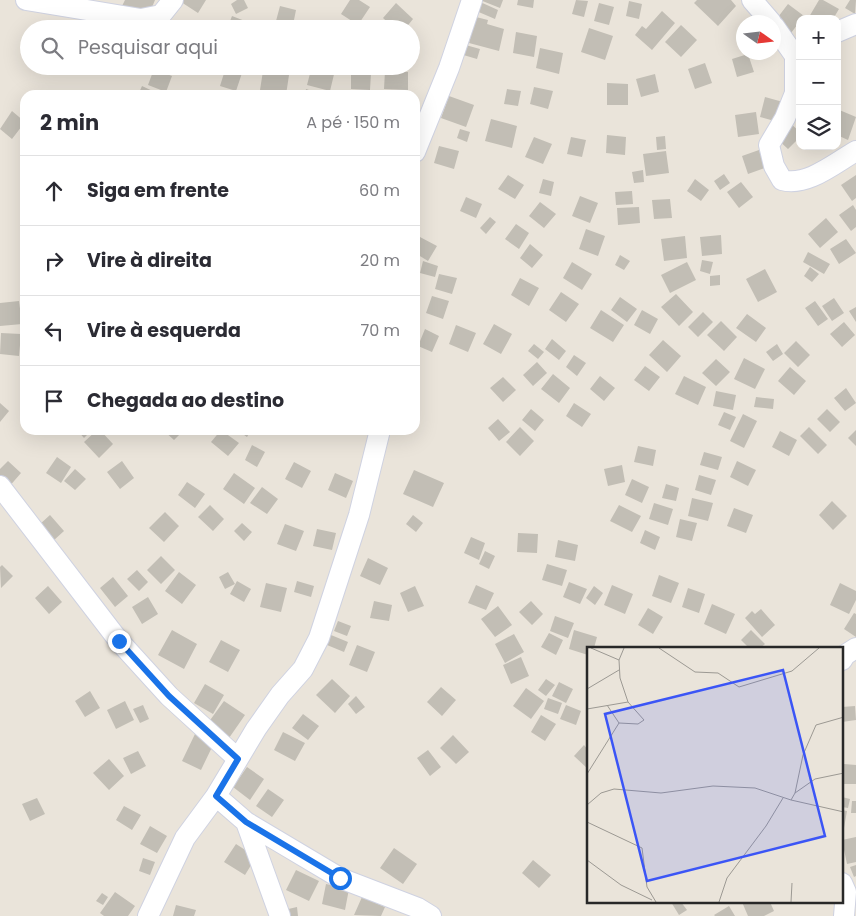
<!DOCTYPE html>
<html lang="pt">
<meta charset="utf-8">
<style>
body{margin:0;font-family:Poppins,sans-serif;background:#f7f7f7;color:#2b2b33}
.controls{position:absolute;right:15px;top:15px;display:grid;overflow:hidden;border-radius:10px;box-shadow:0 5px 20px #0002}
.controls button{width:45px;height:45px;display:grid;place-items:center;padding:0;border:0;border-bottom:1px solid #e1e1e2;background:#fff;color:#2b2b33;font:25px sans-serif}
.compass{position:absolute;left:736px;top:15px;width:45px;height:45px;border-radius:50%;background:#fff;box-shadow:0 5px 20px #0002;rotate:104deg}
.stop{position:absolute;width:15px;height:15px;margin:-11px;border:4px solid #1a73e8;border-radius:50%;background:#fff}
.stop.end{background:#1a73e8;border-color:#fff;box-shadow:0 1px 5px #0008}
.list{margin:0;padding:0;list-style:none}
h2{display:flex;justify-content:space-between;align-items:center;height:65px;margin:0;padding:0 20px;font-size:21px}
h2 small{font-size:16px;font-weight:400;color:#7c7c81}
.list li{display:grid;grid-template-columns:32px 1fr auto;gap:15px;align-items:center;box-sizing:border-box;height:70px;padding:0 20px;border-top:1px solid #e1e1e2}
.list b{display:block;font-size:19px;white-space:nowrap}
.list em{font-size:16px;font-style:normal;color:#7c7c81}
.icon{flex:none;width:28px;height:28px;fill:none;stroke:currentColor;stroke-width:2;stroke-linecap:round;stroke-linejoin:round}
.map{position:relative;flex:none;width:856px;height:916px;overflow:hidden}
.search{position:absolute;background:#fff;box-shadow:0 5px 20px #0002;left:20px;top:20px;width:400px;height:55px;display:flex;align-items:center;gap:12px;box-sizing:border-box;padding:0 18px;border-radius:28px;color:#7c7c81;font-size:19px}
.panel{position:absolute;background:#fff;box-shadow:0 5px 20px #0002;left:20px;top:90px;width:400px;height:345px;border-radius:15px}
.map>svg:first-child{display:block}
.building{fill:#c2beb5}
.lines{fill:none;stroke-linecap:round;stroke-linejoin:round}
.minor-casing{stroke:#cfd2e1;stroke-width:22}
.minor{stroke:#fff;stroke-width:20}
.route{stroke:#1a73e8;stroke-width:6}
.inset-road{fill:none;stroke:#9c9993;stroke-width:1}
.view{fill:#3b55f6;fill-opacity:0.15;stroke:#3b55f6;stroke-width:2.5}
.inset-edge{fill:none;stroke:#282828;stroke-width:2.5}
</style>
<div class="map">
<svg width="856" height="916" viewBox="0 0 856 916">
<rect width="100%" height="100%" fill="#eae4da"/>
<path class="building" d="M125,0H155L148,17L122,6Z
M178,0H206L198,13Z
M237,0H244L248,8L236,14L231,4Z
M350,0H359L370,7L358,25L341,14Z
M480,0H503L500,8Z
M518,0H534L533,8L517,5Z
M576,0L588,1L584,17L572,14Z
M697,0H731L736,6L718,26L694,3Z
M819,0H823L839,9L833,19L809,17Z
M850,0H856L855,14L845,8Z
M478,1L498,10L495,19L474,10Z
M629,1L642,4L639,19L626,16Z
M396,3L413,19L405,29H395L383,18Z
M599,3L614,7L609,25L594,21Z
M788,4L804,16L791,33L775,21Z
M280,6L296,10L293,25L276,21Z
M662,11L675,23L652,50L635,35L642,26L646,29Z
M232,16L258,26L257,29H227Z
M476,17L488,20L487,24L504,29L499,51L469,43Z
M300,23L318,28V29H298Z
M681,25L697,40L681,57L665,42Z
M589,28L613,36L605,60L581,52Z
M516,32L537,36L534,57L513,53Z
M462,44L480,49L477,59L460,54Z
M540,48L563,53L559,74L536,68Z
M748,54L754,72L737,77L732,59Z
M705,63L712,83L695,89L688,69Z
M169,66H185L183,72Z
M312,66H336L330,91L307,85Z
M226,67L242,73L236,91L220,86Z
M154,69L172,76L166,92L148,85Z
M263,71L289,75L286,95L260,90Z
M351,71L371,73L370,90L351,89Z
M385,71L408,72V90L384,89Z
M655,74L659,92L641,97L636,79Z
M607,83L628,84V105H607Z
M142,86L159,94L158,95H138Z
M534,87L553,91L548,109L530,104Z
M306,89L324,95H305Z
M507,89L521,91L518,106L504,104Z
M381,91V95H363L362,92Z
M449,96L474,105L466,127L441,118Z
M765,97L783,102L778,122L760,117Z
M837,109L856,117L848,140L837,135Z
M12,111L25,122L12,139L0,129Z
M756,112L759,134L738,137L735,115Z
M491,119L517,126L512,148L485,141Z
M790,123L800,132V137L788,149L776,138Z
M460,129L470,132L467,142L457,138Z
M607,135L626,137L625,155L606,153Z
M665,136L666,149L657,150L656,137Z
M534,137L552,144L543,164L525,157Z
M571,137L586,140L582,157L567,154Z
M439,146L459,151L454,169L434,163Z
M759,150L765,168L748,174L742,156Z
M666,151L669,173L646,176L643,154Z
M643,170L644,182L634,183L632,172Z
M724,174L730,183L720,190L714,181Z
M508,175L524,185L515,199L498,189Z
M856,175V198L852,201L841,185Z
M543,179L554,182L551,196L539,193Z
M695,179L709,190L701,201L687,191Z
M741,182L753,197L739,208L727,192Z
M632,191L633,204L616,205L615,192Z
M580,196L598,203L590,223L572,216Z
M466,197L482,204L476,218L460,211Z
M670,199L672,218L654,219L652,200Z
M540,202L556,214L544,228L529,216Z
M853,205L856,210V227L851,231L839,215Z
M639,207L640,223L618,225L617,208Z
M490,217L496,222L486,234L480,228Z
M826,218L838,232L820,248L808,234Z
M516,224L529,233L519,249L505,239Z
M586,229L605,236L598,256L579,249Z
M721,235L722,254L702,256L700,237Z
M685,236L687,258L664,261L661,239Z
M420,237L437,246L428,261L415,253V246Z
M846,239L856,253L839,264L830,249Z
M530,244L543,255L532,268L520,258Z
M808,252L830,264L824,274L803,262Z
M620,255L630,261L624,270L615,265Z
M702,260L713,262L710,274L700,271Z
M423,261L438,266L435,277L420,273Z
M572,262L592,274L582,290L563,278Z
M687,262L696,280L670,293L661,275Z
M810,267L819,274L812,282L804,276Z
M765,269L777,292L758,302L746,279Z
M439,274L457,278L452,294L435,289Z
M720,275V285L710,286V276Z
M520,278L539,288L529,306L511,295Z
M561,292L579,304L566,322L549,310Z
M676,294L693,312L679,326L661,307Z
M432,296L449,301L443,319L426,313Z
M620,297L637,309L627,322L611,310Z
M834,298L844,313L832,321L822,306Z
M19,301L22,324L0,326V303Z
M815,301L828,319L818,326L805,308Z
M856,307V322L849,311Z
M601,310L624,325L613,342L590,328Z
M642,310L658,319L650,334L634,325Z
M703,312L713,322L698,337L688,327Z
M747,314L766,328L756,342L736,328Z
M721,321L737,337L724,351L707,335Z
M844,322L855,335L842,347L830,334Z
M494,324L512,334L501,354L483,344Z
M456,325L476,333L468,352L449,344Z
M425,329L439,336L432,352L418,346Z
M1,333L21,334L19,356L0,354Z
M552,339L566,351L559,360L545,349Z
M663,340L681,356L667,372L649,355Z
M796,341L810,355L798,367L784,353Z
M534,344L544,352L538,359L528,351Z
M777,344L783,354L773,361L766,352Z
M574,355L586,363L577,376L566,367Z
M744,358L765,369L755,389L734,379Z
M716,359L730,372L716,386L702,373Z
M537,362L547,373L533,386L523,375Z
M645,366L660,377L649,391L634,380Z
M790,367L806,381L794,395L778,381Z
M553,374L570,388L559,403L541,389Z
M600,376L615,388L604,401L590,389Z
M684,376L706,387L698,405L675,394Z
M503,377L516,390L503,402L490,388Z
M846,388L856,403L845,411L834,398Z
M716,391L736,395L733,410L713,406Z
M756,397L774,399L773,409L754,407Z
M0,403L9,411L0,422Z
M574,403L591,414L582,427L566,416Z
M531,409L544,420L535,431L522,420Z
M827,409L840,422L830,432L817,419Z
M724,412L736,417L730,430L718,425Z
M743,414L757,421L744,448L730,441Z
M498,419L510,432L499,441L488,428Z
M520,427L534,441L520,456L506,442Z
M809,427L827,445L818,454L800,436Z
M77,430H92L84,438Z
M97,430H100L113,444L99,458L84,442Z
M163,430H184L174,440Z
M221,430L239,443L228,456L211,442Z
M237,430H251L247,437Z
M856,430V446L848,438Z
M780,431L797,440L789,456L772,447Z
M252,445L265,452L257,467L245,460Z
M638,446L656,450L653,466L634,462Z
M704,452L722,457L718,470L700,465Z
M57,457L71,467L61,483L46,473Z
M8,461L21,473L8,488L0,481V469Z
M122,461L134,478L120,489L107,472Z
M737,461L756,470L748,486L730,477Z
M294,462L311,471L302,488L285,479Z
M622,465L625,482L608,486L604,469Z
M75,469L86,479L75,490L64,481Z
M414,470L444,483L433,507L403,494Z
M234,473L255,488L244,504L223,489Z
M335,473L353,481L346,498L328,490Z
M699,475L716,480L711,495L695,490Z
M632,479L649,487L642,503L625,495Z
M187,482L205,494L195,508L178,495Z
M666,484L679,488L676,501L662,498Z
M262,487L278,499L267,514L250,503Z
M692,498L713,503L708,521L688,516Z
M832,501L847,516L833,530L819,515Z
M654,503L673,509L668,525L649,519Z
M210,505L224,519L213,531L198,517Z
M619,505L641,516L632,532L610,521Z
M734,508L753,515L746,533L727,526Z
M165,512L179,526L164,542L149,528Z
M50,515L64,531L53,541L39,525Z
M413,515L423,523L416,532L406,524Z
M680,519L697,523L692,541L676,537Z
M242,523L252,532L244,541L234,531Z
M285,524L304,531L296,551L277,544Z
M317,529L336,533L332,550L313,546Z
M645,530L660,537L655,550L640,543Z
M518,533L538,534L537,553L517,552Z
M471,537L485,543L479,560L464,553Z
M558,540L578,545L575,561L555,557Z
M485,551L495,556L489,569L479,564Z
M161,556L175,570L161,584L147,570Z
M368,558L388,568L380,585L360,576Z
M547,564L567,570L562,586L542,580Z
M2,565L13,576L1,588L0,567Z
M137,570L148,582L139,591L127,579Z
M179,572L196,585L182,604L165,591Z
M228,572L235,584L225,589L219,577Z
M659,575L679,583L671,603L652,596Z
M113,577L128,596L115,607L100,588Z
M237,581L251,589L244,602L230,594Z
M297,581L314,586L311,597L294,592Z
M569,582L587,589L580,604L563,597Z
M266,583L287,588L281,612L260,607Z
M840,583L856,591V600L849,614L830,605Z
M476,585L494,593L486,610L468,603Z
M612,585L633,594L625,614L604,605Z
M48,586L62,602L49,614L35,598Z
M415,586L424,606L408,612L400,593Z
M594,586L603,593L595,605L586,598Z
M688,588L705,594L699,613L682,607Z
M148,597L158,614L142,624L132,607Z
M374,601L392,605L389,621L370,618Z
M531,601L543,614L532,625L519,612Z
M712,604L735,614L726,634L704,624Z
M498,606L512,625L495,637L481,619Z
M648,608L663,617L653,634L638,625Z
M761,609L775,625L762,637L745,618L752,611L755,614Z
M854,613L856,614V637L844,629Z
M555,616L574,623L568,638L550,631Z
M338,621L351,626L347,636L334,631Z
M172,630L197,644L184,669L158,655Z
M574,630L597,637L594,648H588V655L569,649Z
M751,630L765,644L760,648H749L741,640Z
M549,633L563,640L556,655L541,647Z
M514,634L524,652L505,663L495,644Z
M331,635L348,642L344,652L327,645Z
M221,640L240,650L228,672L209,662Z
M357,645L375,652L367,672L349,665Z
M521,657L529,676L511,684L503,665Z
M332,679L350,696L335,713L316,695Z
M546,679L555,685L546,696L538,690Z
M559,682L573,689L566,703L552,696Z
M205,684L224,695L213,714L194,703Z
M441,687L456,700L442,716L427,702Z
M526,688L544,701L531,719L513,706Z
M90,691L100,708L85,717L75,701Z
M356,696L365,707L356,714L348,704Z
M548,698L562,703L558,714L544,709Z
M125,701L134,720L116,729L107,710Z
M224,701L245,715L229,738L208,723Z
M143,705L149,719L140,723L133,709Z
M566,705L581,711L576,725L560,719Z
M855,706L856,720L842,722V707Z
M303,714L319,726L308,740L292,728Z
M541,715L556,724L545,741L531,732Z
M283,732L305,743L295,761L274,750Z
M195,734L214,743L201,770L182,761Z
M453,735L469,752L456,764L440,748Z
M584,745L588,750V769L574,756Z
M428,750L441,767L430,776L417,758Z
M138,751L146,766L131,774L123,758Z
M109,759L124,776L109,790L93,773Z
M844,764L856,765V784H844Z
M247,767L264,779L250,800L233,787Z
M268,789L284,800L272,817L256,806Z
M842,797L850,799L848,808L842,807Z
M37,798L45,814L30,821L22,804Z
M852,801H856V813H851Z
M124,806L141,815L132,830L116,820Z
M842,810L847,811L844,828H842Z
M150,826L167,836L157,853L140,844Z
M856,837V862L847,864L842,840Z
M236,844L256,857L245,875L224,862Z
M394,848L417,864L403,884L380,868Z
M143,858L155,862L150,875L139,871Z
M533,860L551,875L539,888L522,873Z
M856,865V876L854,877L850,867Z
M296,870L319,881L309,901L286,890Z
M326,884L349,889L345,910L322,904Z
M115,892L135,906L128,916H104L100,913Z
M102,893L108,897L103,905L96,901Z
M362,897L385,907L381,916L354,915Z
M671,902H681L687,910L679,915Z
M742,902H770L774,911L764,916H748Z
M176,905L196,910L194,916H173Z
M729,906L735,916H715L714,915Z
M297,907L298,916H286L284,910Z"/>
<g class="lines">
<defs>
<path id="minor" d="M26,0L141,19L161,15L173,0
M752,0L771,22
M774,26L795,56
M837,32L856,24
M800,53L795,56V93L785,118L769,145L774,166L782,180C807,187 835,163 856,151
M415,152L449,68L472,0
M0,486L119,641L169,696L238,759
M842,660L845,655L856,648
M246,822L340,878L418,908L431,916
M842,883L846,892L844,916
M148,916L185,838L216,796
M280,916L246,822L216,796L256,729L280,695L303,669L319,638L359,515L380,430"/>
</defs>
<use href="#minor" class="minor-casing"/>
<use href="#minor" class="minor"/>
</g>
<g class="lines">
<path class="route" d="M119,641L169,696L238,759L216,796L246,822L340,878"/>
</g>
<g transform="translate(587 647)">
<rect width="256" height="256" fill="#eae4da"/>
<path class="inset-road" d="M4,1L32,13M72,1L108,25L131,26L152,40L205,24L232,1M0,42L32,23M20,58L32,76L51,77L57,73L41,55L33,31L32,13L37,1M0,62L41,55M0,127L32,76M208,146L216,108L229,78L257,70M204,153L257,165M0,158L14,146L27,142L74,146L126,139L168,141L204,153L208,146L228,132L257,126M0,175L55,201L60,240L69,255M0,213L34,238L65,253M132,255L140,231L179,179L196,151M204,255L205,236"/>
<path class="view" d="M196,23L238,189L60,234L18,67Z"/>
<rect width="256" height="256" class="inset-edge"/>
</g>
</svg>
<div class="controls">
<button>+</button>
<button>−</button>
<button><svg class="icon" aria-label="layers" viewBox="0 0 24 24"><path d="M12 4l9 5-9 5-9-5zM3 14l9 5 9-5"/></svg></button>
</div>
<svg class="compass" viewBox="-18 -18 36 36"><path d="M0-13l5 13h-10z" fill="#e53935"/><path d="M0 13l5-13h-10z" fill="#7c7c81"/></svg>
<div class="stop" style="left:340px;top:878px"></div>
<div class="stop end" style="left:119px;top:641px"></div>
<div class="search"><svg class="icon" aria-label="search" viewBox="0 0 24 24"><circle cx="10" cy="10" r="6"/><path d="M15 15l6 6"/></svg>Pesquisar aqui</div>
<section class="panel">
<h2>2 min<small>A pé · 150 m</small></h2>
<ul class="list">
<li><svg class="icon" aria-label="ahead" viewBox="0 0 24 24"><path d="M12 20V5M6 11l6-6 6 6"/></svg><div><b>Siga em frente</b></div><em>60 m</em></li>
<li><svg class="icon" aria-label="right" viewBox="0 0 24 24"><path d="M7 20v-9h11M14 6l5 5-5 5"/></svg><div><b>Vire à direita</b></div><em>20 m</em></li>
<li><svg class="icon" aria-label="left" viewBox="0 0 24 24"><path d="M17 20v-9H6M10 6l-5 5 5 5"/></svg><div><b>Vire à esquerda</b></div><em>70 m</em></li>
<li><svg class="icon" aria-label="arrive" viewBox="0 0 24 24"><path d="M6 21V4h12l-3 4 3 4H6"/></svg><div><b>Chegada ao destino</b></div></li>
</ul>
</section>
</div>
